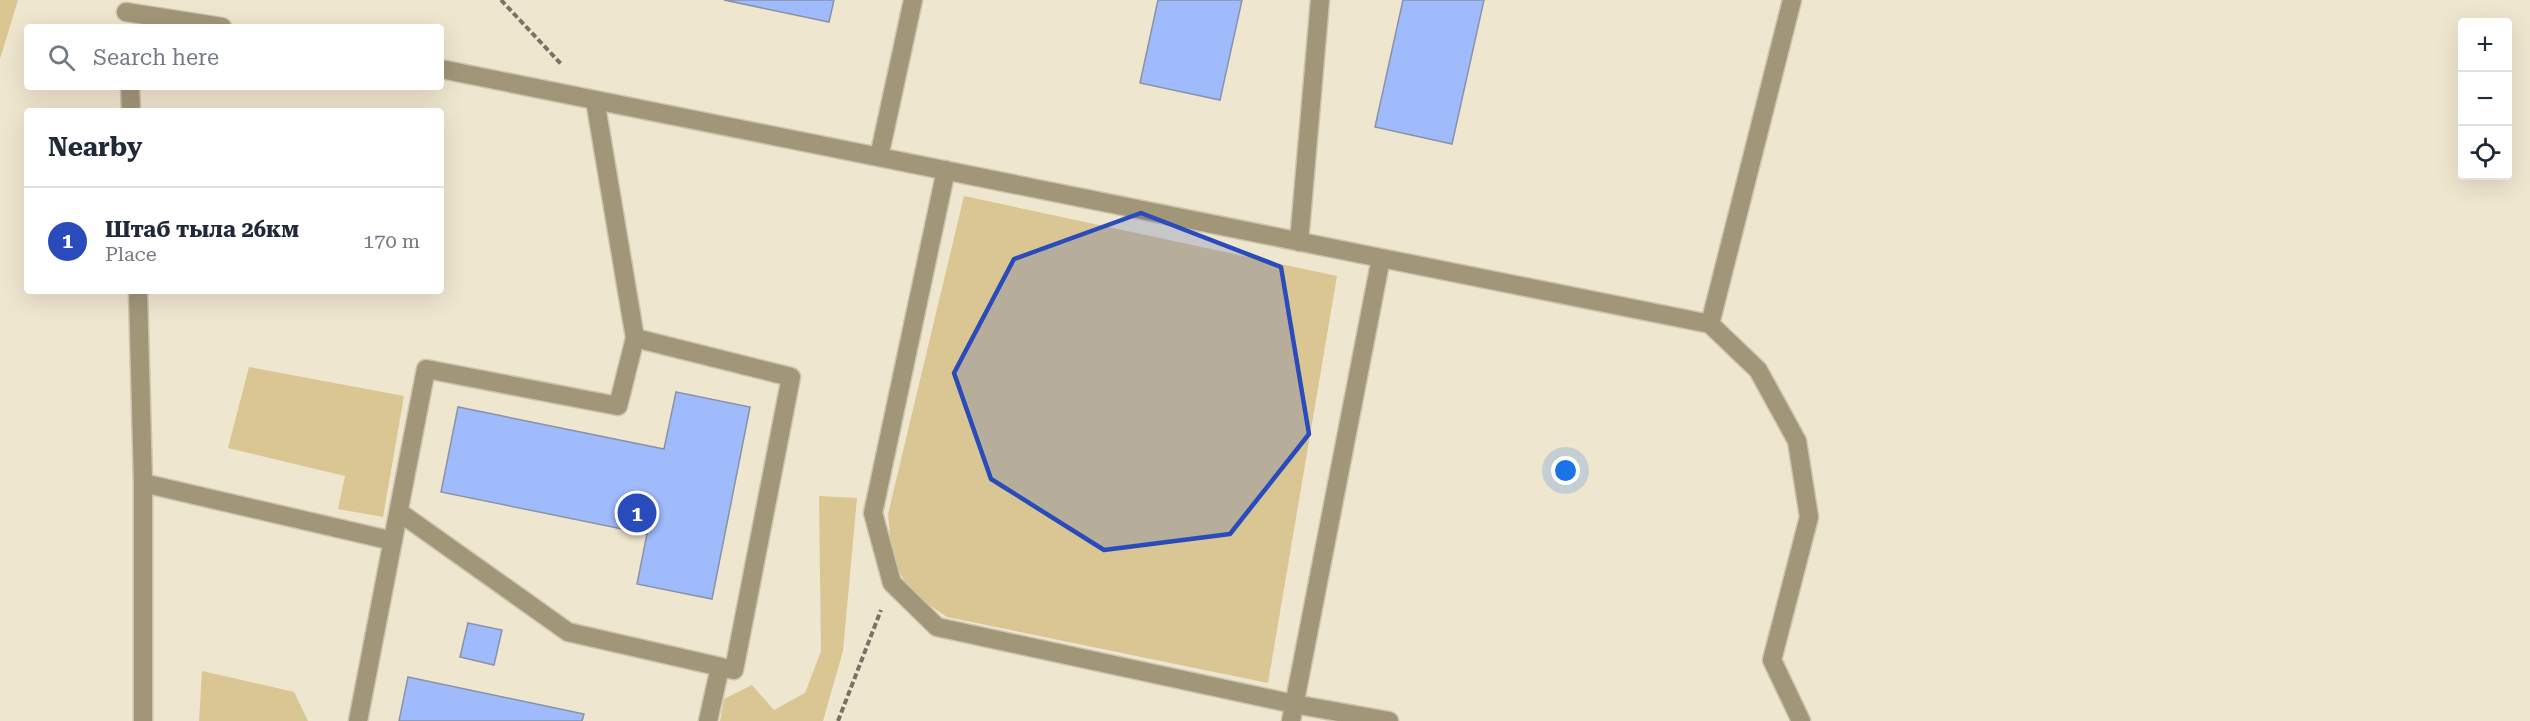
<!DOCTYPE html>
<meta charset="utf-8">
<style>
body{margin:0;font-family:"Roboto Serif",serif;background:#f2f2f3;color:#1f2937}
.controls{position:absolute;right:18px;top:18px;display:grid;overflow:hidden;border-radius:6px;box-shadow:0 6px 24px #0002}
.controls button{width:54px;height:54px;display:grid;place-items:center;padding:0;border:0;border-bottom:2px solid #e0e1e3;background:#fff;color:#1f2937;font:30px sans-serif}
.you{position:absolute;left:1566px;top:471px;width:21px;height:21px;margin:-15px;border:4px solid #fff;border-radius:50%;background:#1a73e8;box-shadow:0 0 0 9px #1a73e833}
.badge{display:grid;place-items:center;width:39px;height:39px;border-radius:50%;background:#2a4bbb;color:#fff;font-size:20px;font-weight:700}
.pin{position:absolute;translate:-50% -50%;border:3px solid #fff;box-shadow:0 2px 6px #0006}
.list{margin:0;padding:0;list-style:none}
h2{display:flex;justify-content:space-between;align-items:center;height:78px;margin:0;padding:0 24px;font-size:26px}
h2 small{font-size:20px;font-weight:400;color:#747a83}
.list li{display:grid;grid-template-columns:39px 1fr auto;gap:18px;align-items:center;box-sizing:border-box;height:108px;padding:0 24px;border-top:2px solid #e0e1e3}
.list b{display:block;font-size:22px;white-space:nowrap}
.list p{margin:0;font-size:20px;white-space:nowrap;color:#747a83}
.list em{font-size:20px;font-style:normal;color:#747a83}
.icon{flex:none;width:33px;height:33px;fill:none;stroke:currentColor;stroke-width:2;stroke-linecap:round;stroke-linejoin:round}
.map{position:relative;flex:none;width:2530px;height:721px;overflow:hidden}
.search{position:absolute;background:#fff;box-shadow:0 6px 24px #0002;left:24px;top:24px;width:420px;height:66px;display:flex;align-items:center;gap:15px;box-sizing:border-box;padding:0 21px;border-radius:6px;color:#747a83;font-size:22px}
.panel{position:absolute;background:#fff;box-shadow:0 6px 24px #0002;left:24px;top:108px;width:420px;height:186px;border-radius:6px}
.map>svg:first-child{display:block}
.green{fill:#dac693}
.building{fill:#9fbbfc;stroke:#8992a7;stroke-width:1.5}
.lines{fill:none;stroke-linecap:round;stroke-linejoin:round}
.minor-casing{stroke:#ccc4af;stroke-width:21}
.path{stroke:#797365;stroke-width:4;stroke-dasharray:6 3;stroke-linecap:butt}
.minor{stroke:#a29678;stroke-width:18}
.marked{fill:#2a4bbb;fill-opacity:0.2;stroke:#2a4bbb;stroke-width:4.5;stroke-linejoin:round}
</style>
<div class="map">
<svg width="2530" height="721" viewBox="0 0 2530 721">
<rect width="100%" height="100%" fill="#efe6cf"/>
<path class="green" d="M0,0H18L0,59Z
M964,196L1337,276L1268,683L947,617L910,592L892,557L888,514Z
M249,367L404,396L383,517L338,509L345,476L228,448Z
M819,496L857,498L843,651L823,721H720L724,699L752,685L774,710L805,693L821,651Z
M202,671L294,692L308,721H199Z"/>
<path class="building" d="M724,0H834L829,22Z
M1158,0H1242L1220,100L1140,83Z
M1403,0H1484L1452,144L1375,127Z
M676,392L750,407L712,599L637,584L647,534L441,492L458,407L664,449Z
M468,623L502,630L494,665L460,657Z
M408,677L584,714L582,721H399Z"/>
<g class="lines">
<defs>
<path id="minor" d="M126,12L222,27
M441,69L1381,258L1291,721
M130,87L131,111
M879,157L913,0
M946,170L873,513L892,583L937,627L1294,704L1389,721
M1299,242L1320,0
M1381,258L1710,324L1758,370L1797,441L1809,517L1772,660L1801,721
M138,291L143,483V721
M1710,324L1792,0
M143,483L393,541
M399,512L568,632L734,670L791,377L635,338L595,100
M358,721L426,369L618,406L635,338
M708,721L720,667"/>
</defs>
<use href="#minor" class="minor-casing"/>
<path class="path" d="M501,0L562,65
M838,721L881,610"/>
<use href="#minor" class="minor"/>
</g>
<path class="marked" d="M1141,213L1281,267L1309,434L1230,534L1104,550L991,479L954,373L1014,259Z"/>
</svg>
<div class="controls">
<button>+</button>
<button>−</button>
<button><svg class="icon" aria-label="locate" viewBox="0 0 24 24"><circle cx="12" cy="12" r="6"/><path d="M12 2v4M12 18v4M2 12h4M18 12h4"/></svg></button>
</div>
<div class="you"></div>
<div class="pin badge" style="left:637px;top:513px">1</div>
<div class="search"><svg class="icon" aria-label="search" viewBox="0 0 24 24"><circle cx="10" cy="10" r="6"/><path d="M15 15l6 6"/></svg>Search here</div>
<section class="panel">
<h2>Nearby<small></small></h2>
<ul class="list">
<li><span class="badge">1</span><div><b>Штаб тыла 26км</b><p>Place</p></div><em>170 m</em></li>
</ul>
</section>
</div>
